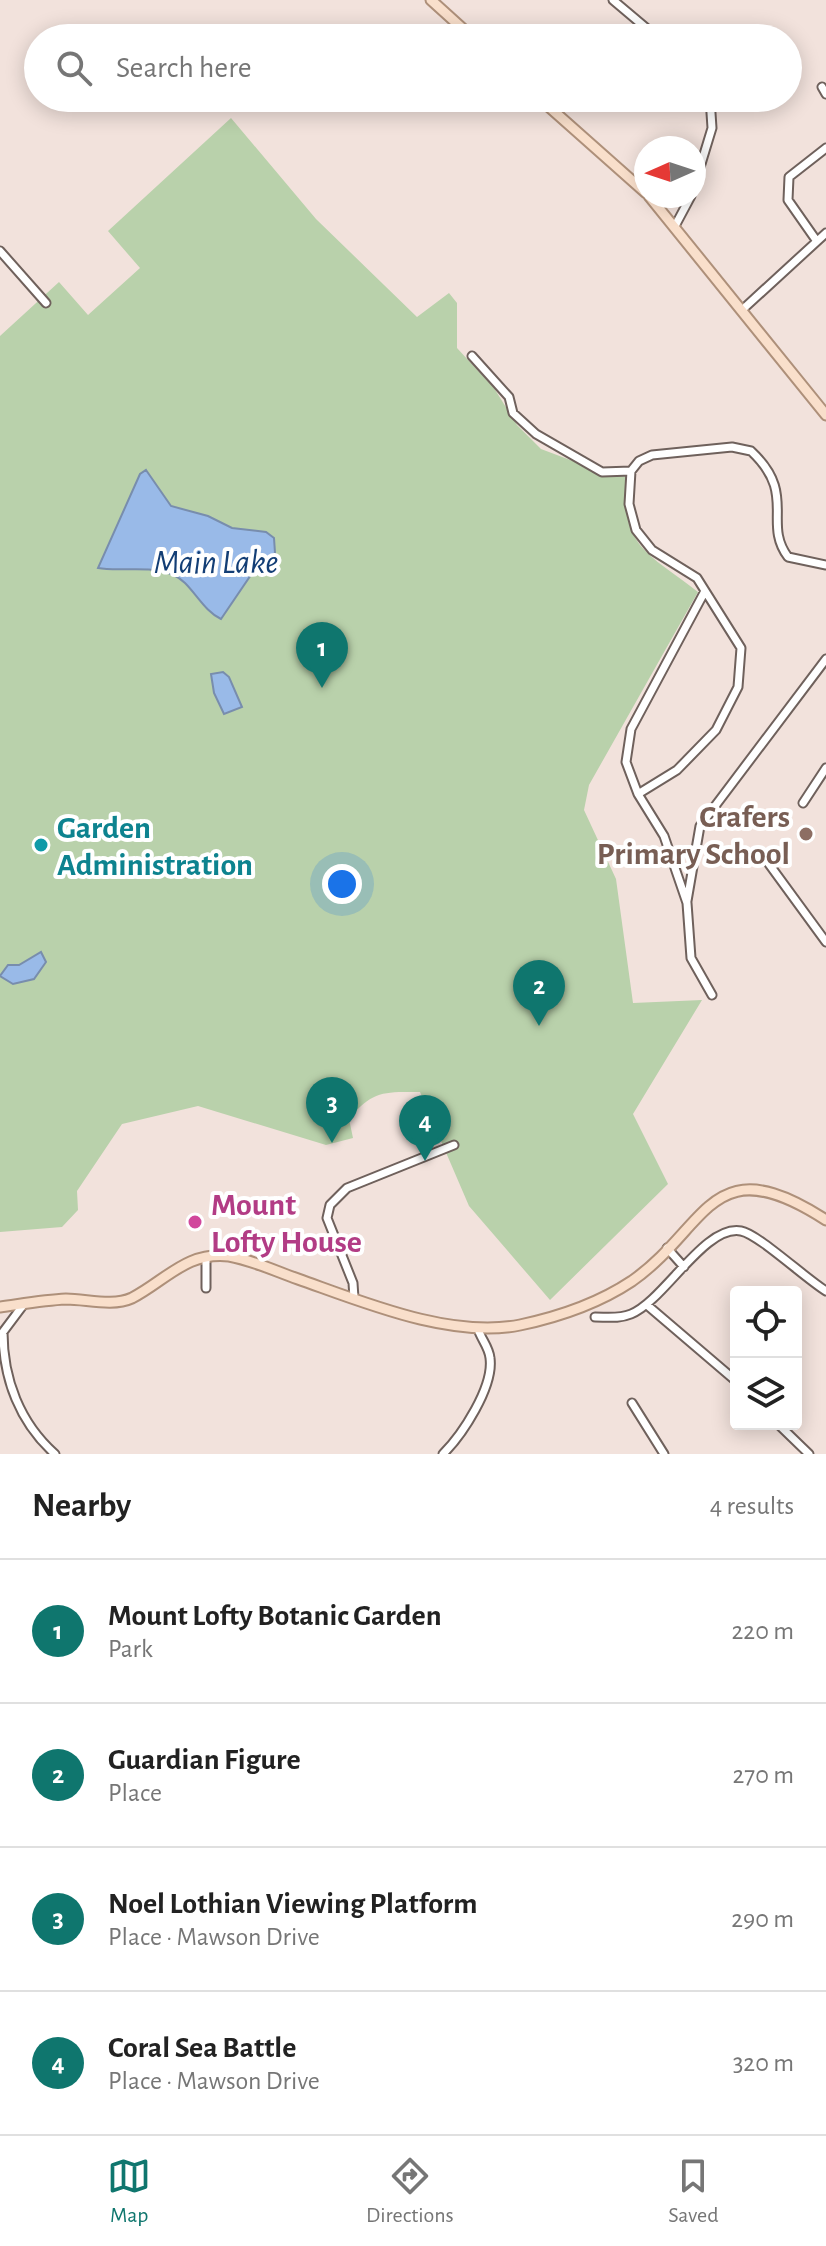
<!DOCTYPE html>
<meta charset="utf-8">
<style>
body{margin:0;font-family:"Alegreya Sans",sans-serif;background:#f6f6f6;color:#222}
.controls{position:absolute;right:24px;bottom:24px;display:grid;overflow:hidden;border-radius:8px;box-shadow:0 4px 20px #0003}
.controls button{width:72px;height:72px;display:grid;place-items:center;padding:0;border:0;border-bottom:2px solid #e0e0e0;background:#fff;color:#222;font:40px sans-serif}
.compass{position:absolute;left:634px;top:136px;width:72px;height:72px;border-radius:50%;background:#fff;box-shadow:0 4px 20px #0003;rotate:267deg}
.you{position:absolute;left:342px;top:884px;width:28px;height:28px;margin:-20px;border:6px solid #fff;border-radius:50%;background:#1a73e8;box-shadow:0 0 0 12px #1a73e833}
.badge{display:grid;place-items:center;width:52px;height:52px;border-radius:50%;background:#0f766e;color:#fff;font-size:26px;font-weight:700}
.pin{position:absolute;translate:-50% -66px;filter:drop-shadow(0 2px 4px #0008)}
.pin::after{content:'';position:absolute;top:42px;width:28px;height:24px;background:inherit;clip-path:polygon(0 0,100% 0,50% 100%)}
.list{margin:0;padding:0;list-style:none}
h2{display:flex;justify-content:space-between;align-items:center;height:104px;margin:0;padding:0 32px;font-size:34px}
h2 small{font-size:26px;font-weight:400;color:#767676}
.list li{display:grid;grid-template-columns:52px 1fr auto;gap:24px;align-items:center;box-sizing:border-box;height:144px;padding:0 32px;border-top:2px solid #e0e0e0}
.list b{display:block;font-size:30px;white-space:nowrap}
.list p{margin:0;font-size:26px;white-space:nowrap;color:#767676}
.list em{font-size:26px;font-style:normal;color:#767676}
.icon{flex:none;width:44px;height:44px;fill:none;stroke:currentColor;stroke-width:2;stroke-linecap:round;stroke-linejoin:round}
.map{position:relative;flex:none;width:826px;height:1454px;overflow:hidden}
.search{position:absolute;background:#fff;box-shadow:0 4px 20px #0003;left:24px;right:24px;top:24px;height:88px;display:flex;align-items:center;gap:20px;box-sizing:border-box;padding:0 28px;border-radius:44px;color:#767676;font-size:30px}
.sheet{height:680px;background:#fff}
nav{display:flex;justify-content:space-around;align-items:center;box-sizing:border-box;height:112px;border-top:2px solid #e0e0e0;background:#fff;font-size:22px;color:#767676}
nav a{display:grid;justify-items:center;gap:4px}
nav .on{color:#0f766e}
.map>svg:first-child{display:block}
.green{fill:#b9d1ab}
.water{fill:#99bae8;stroke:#788dad;stroke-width:2}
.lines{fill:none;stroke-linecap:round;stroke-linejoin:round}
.minor-casing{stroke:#6f615c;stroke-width:11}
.major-casing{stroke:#ae907a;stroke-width:13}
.minor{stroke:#fff;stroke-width:7}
.major{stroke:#f9dfcb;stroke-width:9}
.education-dot{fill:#8d6e63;stroke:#fff;stroke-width:3}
.culture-dot{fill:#0f9aa8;stroke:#fff;stroke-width:3}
.hotel-dot{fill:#d1479c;stroke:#fff;stroke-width:3}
.labels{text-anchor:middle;stroke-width:8;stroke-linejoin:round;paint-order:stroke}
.education-label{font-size:32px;font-weight:bold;fill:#785e54;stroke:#fff;text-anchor:end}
.culture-label{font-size:32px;font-weight:bold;fill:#0d838f;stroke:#fff;text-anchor:start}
.hotel-label{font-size:32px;font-weight:bold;fill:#b23c85;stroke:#fff;text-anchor:start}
.water-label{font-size:34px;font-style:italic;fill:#133e75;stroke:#fff}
</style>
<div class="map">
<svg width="826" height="1454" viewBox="0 0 826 1454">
<rect width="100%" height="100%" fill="#f2e2dc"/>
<path class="green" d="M231,118L316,219L417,317L449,293L457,303V348L494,388L517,425L541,449L602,472L627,477C620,547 647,552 698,592L589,785L584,810L616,879L633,1003L702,1000L633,1114L668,1184L550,1300L469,1206L420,1092C384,1092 373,1090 349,1119L353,1138L326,1145L198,1106L122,1124L77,1191L78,1210L62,1227L0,1232V336L59,282L88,315L140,268L108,231Z"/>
<path class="water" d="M146,470L171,506L208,516L232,528L266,532L274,538L275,553L255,569L221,619C206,612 197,595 185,583C163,561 124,573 98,568L140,474Z
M223,672L229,677L242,707L224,714L214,693L211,674Z
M41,952L46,962L34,979L13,984L0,976L8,965H19Z"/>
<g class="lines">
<defs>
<path id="minor" d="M613,0L658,38
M822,87L826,94
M694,187L712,128L710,98
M675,226L691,196
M816,240L788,200L789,177L826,148
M0,251L46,303
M742,310L826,233
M472,356L509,397L513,413L536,434L602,472L631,471
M705,591L631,729L626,762L638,794L664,836L687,903L691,958L712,995
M638,794L677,770L716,730L738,687L741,648L697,578L652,550L636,530L629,504L631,471L639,461L652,455L732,447L751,451C798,495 762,522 788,557L826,565
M803,803L826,768
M769,864L826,942
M687,901L700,826L826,659
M667,1248L684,1267
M206,1257V1288
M354,1298L353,1283L327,1218L330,1205L347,1188L454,1145
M24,1304L3,1332C3,1379 20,1423 55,1454
M647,1305L736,1381
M595,1317C607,1317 619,1319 631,1314C664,1301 705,1224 741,1231C758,1234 805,1278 826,1291
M632,1403L664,1454
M778,1424L809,1454
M443,1454C462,1435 494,1387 490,1358C489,1347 481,1339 478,1329"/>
<path id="major" d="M431,0L473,38
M539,98L646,193
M649,196L826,415
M0,1307C22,1304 44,1300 66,1299C87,1299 112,1307 132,1298C165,1281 187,1251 229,1256C252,1260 275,1271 298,1279C363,1302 451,1339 520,1325C558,1317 599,1303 632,1281C709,1227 710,1145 826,1220"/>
</defs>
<use href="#minor" class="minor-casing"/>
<use href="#major" class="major-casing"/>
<use href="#minor" class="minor"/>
<use href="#major" class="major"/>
</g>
<circle class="education-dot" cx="806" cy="834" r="8"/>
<circle class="culture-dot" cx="41" cy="845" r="8"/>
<circle class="hotel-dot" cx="195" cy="1222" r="8"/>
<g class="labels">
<g class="education-label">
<text x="790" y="827">Crafers<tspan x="790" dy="37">Primary School</tspan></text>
</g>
<g class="culture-label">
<text x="57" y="838">Garden<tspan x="57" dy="37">Administration</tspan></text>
</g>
<g class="hotel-label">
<text x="211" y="1215">Mount<tspan x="211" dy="37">Lofty House</tspan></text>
</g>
<g class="water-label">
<text x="216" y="573">Main Lake</text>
</g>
</g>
</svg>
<div class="controls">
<button><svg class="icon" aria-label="locate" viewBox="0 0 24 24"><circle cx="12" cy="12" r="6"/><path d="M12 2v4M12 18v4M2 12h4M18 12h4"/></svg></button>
<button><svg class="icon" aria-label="layers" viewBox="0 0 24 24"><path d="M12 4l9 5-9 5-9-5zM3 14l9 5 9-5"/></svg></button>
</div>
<svg class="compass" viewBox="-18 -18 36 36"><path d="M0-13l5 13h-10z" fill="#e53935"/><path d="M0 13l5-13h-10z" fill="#767676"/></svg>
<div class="you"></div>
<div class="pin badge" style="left:322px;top:688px">1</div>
<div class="pin badge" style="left:539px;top:1026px">2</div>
<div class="pin badge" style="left:332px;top:1143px">3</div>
<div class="pin badge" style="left:425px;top:1161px">4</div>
<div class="search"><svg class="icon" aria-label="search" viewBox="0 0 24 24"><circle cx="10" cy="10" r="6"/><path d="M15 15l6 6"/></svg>Search here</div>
</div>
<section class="sheet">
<h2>Nearby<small>4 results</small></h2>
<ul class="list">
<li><span class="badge">1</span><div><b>Mount Lofty Botanic Garden</b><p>Park</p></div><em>220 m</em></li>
<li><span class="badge">2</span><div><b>Guardian Figure</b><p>Place</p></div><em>270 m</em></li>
<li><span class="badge">3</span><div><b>Noel Lothian Viewing Platform</b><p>Place · Mawson Drive</p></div><em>290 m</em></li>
<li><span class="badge">4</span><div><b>Coral Sea Battle</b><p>Place · Mawson Drive</p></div><em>320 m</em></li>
</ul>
</section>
<nav>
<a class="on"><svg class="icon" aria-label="map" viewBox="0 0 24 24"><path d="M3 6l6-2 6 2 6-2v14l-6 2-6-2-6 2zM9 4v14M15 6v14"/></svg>Map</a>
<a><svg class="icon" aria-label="directions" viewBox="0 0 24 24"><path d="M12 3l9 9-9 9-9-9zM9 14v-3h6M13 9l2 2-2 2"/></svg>Directions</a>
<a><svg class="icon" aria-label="saved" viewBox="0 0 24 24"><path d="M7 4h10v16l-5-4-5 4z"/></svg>Saved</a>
</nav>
